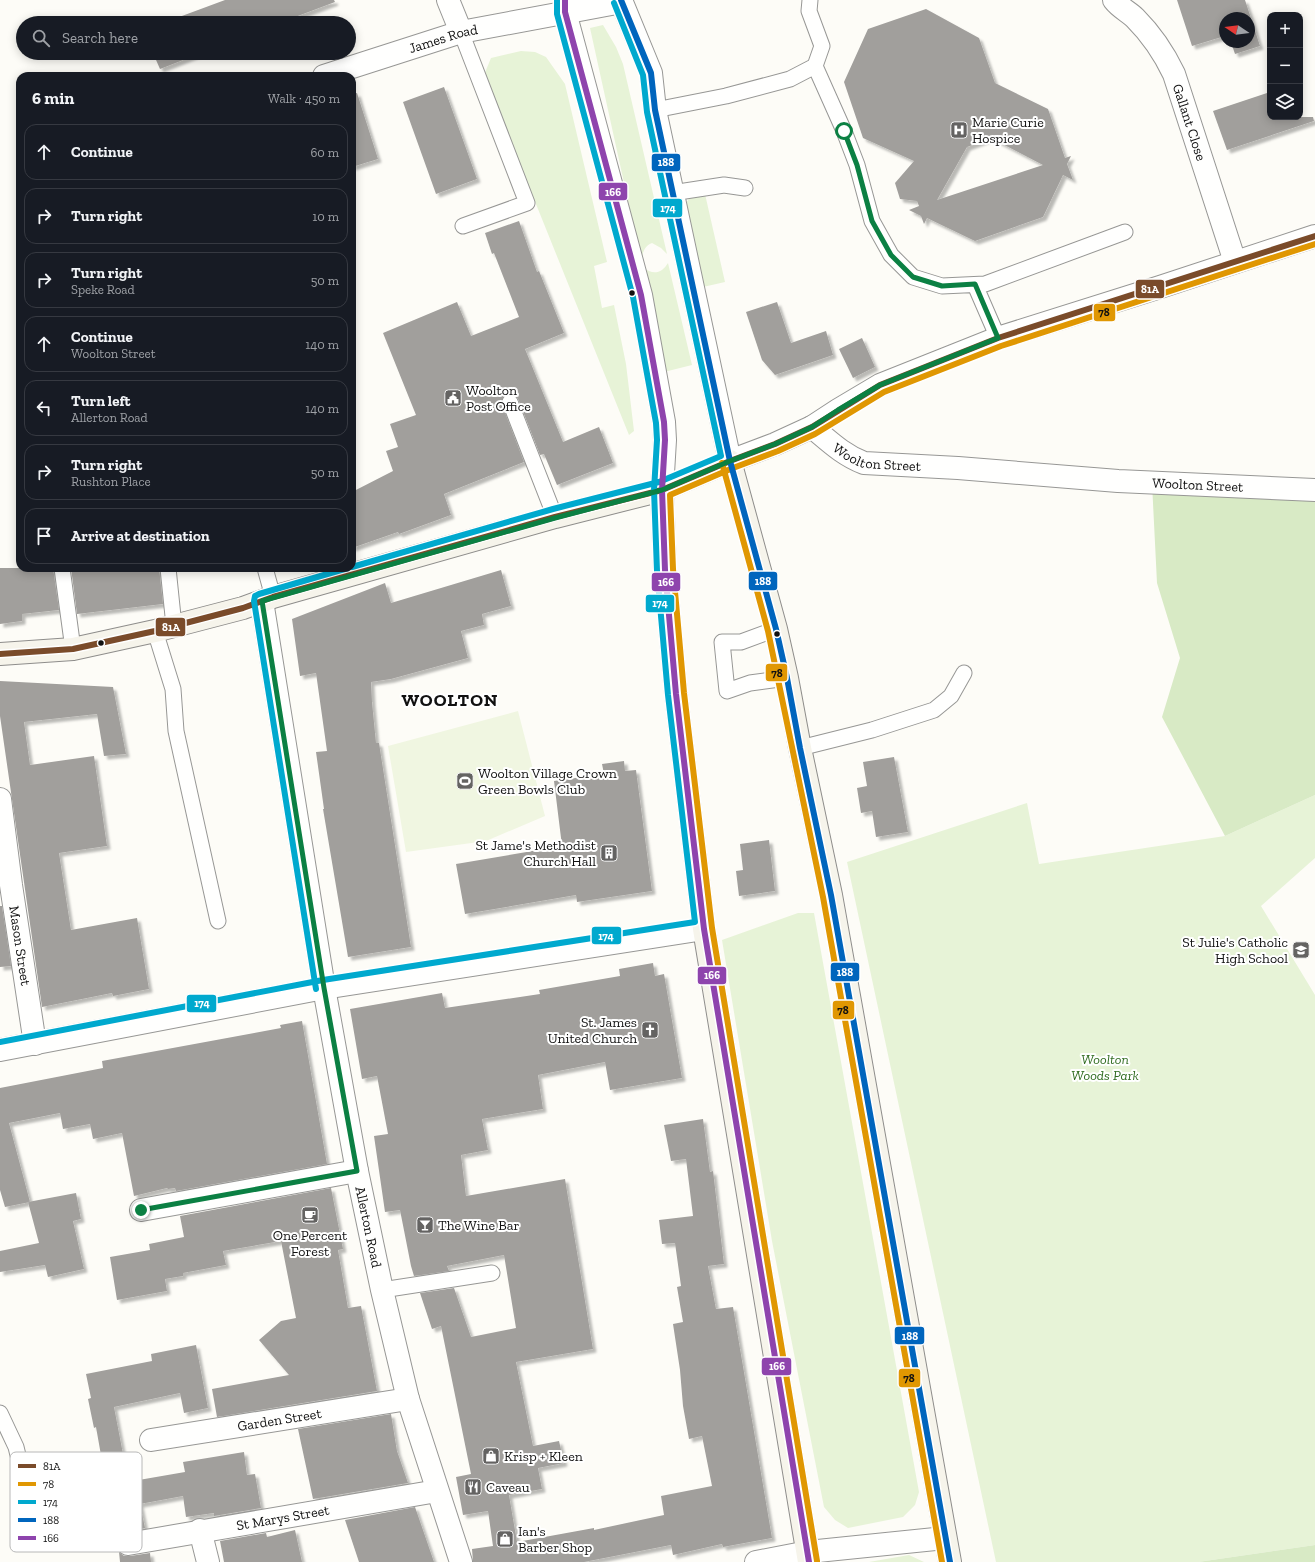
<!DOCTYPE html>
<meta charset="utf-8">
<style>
body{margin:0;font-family:"Zilla Slab",serif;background:#242831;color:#f1f3f6}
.controls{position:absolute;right:12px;top:12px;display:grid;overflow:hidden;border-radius:8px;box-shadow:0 2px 10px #0003}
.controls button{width:36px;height:36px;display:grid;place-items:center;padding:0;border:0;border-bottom:1px solid #363941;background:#171b24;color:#f1f3f6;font:20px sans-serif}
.compass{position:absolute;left:1219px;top:12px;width:36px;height:36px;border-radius:50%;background:#171b24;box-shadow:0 2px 10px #0003;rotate:283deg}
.stop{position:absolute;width:12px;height:12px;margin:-9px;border:3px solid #0b8043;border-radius:50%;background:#fff}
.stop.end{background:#0b8043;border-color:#fff;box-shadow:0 1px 4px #0008}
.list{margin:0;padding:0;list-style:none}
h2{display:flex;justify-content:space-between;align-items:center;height:52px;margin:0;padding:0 16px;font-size:17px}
h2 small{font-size:13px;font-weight:400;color:#9ea1a6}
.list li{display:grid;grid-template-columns:26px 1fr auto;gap:12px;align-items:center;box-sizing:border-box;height:56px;margin:0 8px 8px;padding:0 8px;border:1px solid #363941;border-radius:12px}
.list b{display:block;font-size:15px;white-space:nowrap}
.list p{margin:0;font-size:13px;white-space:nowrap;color:#9ea1a6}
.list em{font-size:13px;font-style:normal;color:#9ea1a6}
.icon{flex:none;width:22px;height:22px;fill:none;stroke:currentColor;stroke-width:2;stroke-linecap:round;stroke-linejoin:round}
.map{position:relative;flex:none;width:1315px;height:1562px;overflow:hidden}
.search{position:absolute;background:#171b24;box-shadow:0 2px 10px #0003;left:16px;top:16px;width:340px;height:44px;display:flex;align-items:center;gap:10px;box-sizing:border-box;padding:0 14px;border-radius:22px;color:#9ea1a6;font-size:15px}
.panel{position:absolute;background:#171b24;box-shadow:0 2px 10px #0003;left:16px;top:72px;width:340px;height:500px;border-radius:12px}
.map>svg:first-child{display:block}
.green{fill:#e7f3d7}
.forest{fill:#d8eac5}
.pitch{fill:#f0f6e1}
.building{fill:#a19f9c;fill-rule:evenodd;filter:url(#shadow)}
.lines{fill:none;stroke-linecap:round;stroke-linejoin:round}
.service-casing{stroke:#979795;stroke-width:17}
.minor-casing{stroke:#979795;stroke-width:24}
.tertiary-casing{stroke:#979795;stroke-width:24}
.secondary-casing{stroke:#8e8d8b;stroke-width:24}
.service{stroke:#fffffe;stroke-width:15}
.minor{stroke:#fffffe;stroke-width:22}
.tertiary{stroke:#fffffe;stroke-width:22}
.secondary{stroke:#f6f4eb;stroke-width:22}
.bus-1-casing{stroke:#fff;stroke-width:9}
.bus-2-casing{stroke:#fff;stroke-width:9}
.bus-3-casing{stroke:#fff;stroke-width:9}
.bus-4-casing{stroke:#fff;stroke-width:9}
.bus-5-casing{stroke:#fff;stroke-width:9}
.bus-1{stroke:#7a4b2a;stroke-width:6}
.bus-2{stroke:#e09702;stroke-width:6}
.bus-3{stroke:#00a9ce;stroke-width:6}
.bus-4{stroke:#0065bd;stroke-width:6}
.bus-5{stroke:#8e44ad;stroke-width:6}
.route{stroke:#0b8043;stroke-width:5}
.bus-dot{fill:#111;stroke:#fff;stroke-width:1.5}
.labels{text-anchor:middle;stroke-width:4;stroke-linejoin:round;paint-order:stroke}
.street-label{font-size:14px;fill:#111;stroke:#fff}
.poi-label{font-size:14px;fill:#111;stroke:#fff;text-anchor:start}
.park-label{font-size:14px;font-style:italic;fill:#2f6b1f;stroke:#fff}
.district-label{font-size:18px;font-weight:bold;letter-spacing:1px;fill:#111;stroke:#fff}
.key{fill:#fff;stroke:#b8b8b8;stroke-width:1}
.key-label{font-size:11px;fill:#111}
.line-badge{stroke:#fff;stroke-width:1.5}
.badge-label{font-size:11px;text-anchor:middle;font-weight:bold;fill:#fff}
.pale-badge-label{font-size:11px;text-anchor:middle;font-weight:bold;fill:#111}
</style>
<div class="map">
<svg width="1315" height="1562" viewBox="0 0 1315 1562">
<defs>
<filter id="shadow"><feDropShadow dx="3.5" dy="3.5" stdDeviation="1" flood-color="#0004"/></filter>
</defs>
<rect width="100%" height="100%" fill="#fdfcf7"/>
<path class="green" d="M603,25L616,47L623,64L667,254L661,248L652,243C644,246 643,253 641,260L590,28Z
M521,51L535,52L546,57L565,84L607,262L594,266L602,308L614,305L626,364L634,431L629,435L484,75L491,58Z
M705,194L725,282L703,287L686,203L691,196Z
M668,263L692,365L664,372L643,267C653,276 662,273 668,263Z
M1315,795V858L1261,906L1315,995V1545L1198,1562H996L847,862L1027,803L1039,864L1225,836Z
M798,913H814L919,1492L915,1505L903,1517L848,1528L835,1520L824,1507L772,1241L722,940Z
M909,1555L924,1562H869Z"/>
<path class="forest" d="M1152,483L1315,496V795L1225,836L1162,717L1180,658L1157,583Z
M1315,1545V1562H1198Z"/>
<path class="pitch" d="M518,711L545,816L486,841L406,852L388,746Z"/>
<path class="building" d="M225,0H334L335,2L279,23H163Z
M1177,0H1245L1260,46L1235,54L1231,42H1249V18H1225V36L1192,46Z
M926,9L979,38L995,83L1048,109L1065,158L1071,156L1067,164L1073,180L1063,175L1043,217L975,241L927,218L924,224L921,216L909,210L919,206L917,201L900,199L895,183L914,161L863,138L844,82L868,29ZM991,138L1043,165L937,200L967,147Z
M153,53H201L160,69Z
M444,87L477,179L436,194L403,102Z
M1270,92V117H1313L1314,121L1227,150L1213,111Z
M357,93L378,159L352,167V94Z
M519,221L537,272L539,271L564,333L525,349L563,442L599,427L613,463L557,485L544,454L540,455L518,399L515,395L507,394L503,397L502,405L524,462L444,494L451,515L399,534L398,532L352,548V492L393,471L386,451L398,447L390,424L416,415L383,333L457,302L471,336L519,317L494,253L492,254L485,233Z
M777,302L791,343L826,331L833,355L775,375L762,360L746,312Z
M862,338L875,367L853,378L839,349Z
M0,568H53L59,610L22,614V621L0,624Z
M71,568H159L163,604L77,614Z
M501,570L511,606L482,614L484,625L461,631L468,658L391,679L371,682L372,702L376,743H379L411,947L348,957L323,809H324L316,752L327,751L316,673L300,676L292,619L385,583L391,603Z
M0,681L113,687L126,754L104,756L97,714L24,722L30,765L94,756L107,846L59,853L71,930L137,918L149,989L113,996L112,993L42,1007L0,716Z
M894,757L908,832L876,837L872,811L861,813L857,788L867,786L863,762Z
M624,761L625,771L636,770L652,891L577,902L576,895L465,914L456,864L562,846L554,781L604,774L602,764Z
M769,840L775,891L739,896L736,871L743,870L740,844Z
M0,906H2L11,966L0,967Z
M653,963L655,976L664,974L682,1078L610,1090L605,1062L538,1075L543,1109L482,1119L488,1150L461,1155L466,1196L565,1179L593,1349L516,1362L533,1446L559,1441L564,1463L538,1468L542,1489L509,1495L517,1542L594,1528V1530L664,1515L661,1496L712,1486L702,1436L689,1439L683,1406L680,1370L673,1324L683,1322L677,1287L681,1286L675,1243L662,1244L659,1220L693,1216L686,1159L671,1161L664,1125L703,1119L710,1172L713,1171L724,1264L708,1266L716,1309L733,1307L772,1538L723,1547L722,1544L673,1555L671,1545L584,1562H473L472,1549L493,1546L488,1511L463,1515L456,1477L471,1474L441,1326L432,1329L420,1293L454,1288L471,1337L516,1328L504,1255L447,1266L449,1271L414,1276L411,1266L400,1210L385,1212L374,1136L388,1134L377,1076L362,1079L350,1009L442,993L445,1008L540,994L539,990L620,976L619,969Z
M302,1021L327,1164L176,1191L175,1188L168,1189L167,1188L134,1196L122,1133L93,1139L90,1124L63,1129L60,1113L9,1123L30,1202L5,1207L0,1190V1088L103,1068L102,1061L281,1028L280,1025Z
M331,1188L343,1249L338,1250L348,1308L361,1306L377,1391L217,1417L212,1389L289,1375L259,1340L281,1321L296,1318L281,1241L223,1251L226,1265L183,1273V1276L165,1279L167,1291L117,1300L110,1257L150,1250L149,1244L184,1237L180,1216Z
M76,1193L81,1219L73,1221L84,1269L48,1277L45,1265L0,1272V1251L39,1243L28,1202Z
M196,1345L208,1408L184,1413L180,1393L114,1407L124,1459L129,1458L133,1481L185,1472L183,1462L244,1452L247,1475L255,1474L261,1508L214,1516V1513L186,1517L183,1496L140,1504L145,1528L126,1532L120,1535L116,1540L96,1427L94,1428L88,1399L91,1398L86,1374L152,1361L151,1354Z
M391,1414L397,1451L408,1483L313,1499L298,1429Z
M415,1507L434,1562H359L345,1520Z
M295,1530L302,1562H224L220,1541L266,1533L267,1537Z
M119,1552L124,1556H130L150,1553L151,1562H120Z"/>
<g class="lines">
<defs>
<path id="service" d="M461,32L527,203L463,226
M815,66L844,131L857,165L872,221L891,255L913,277L942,286L985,284L1125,232
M655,110L726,96L790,79L815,66L822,46L809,11L810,0
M672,193L724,185L745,188
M975,285L998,338
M510,402L555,517
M62,568L73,649
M168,568L174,626
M265,568L273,597
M776,629L741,642H722L727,691L750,683L787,678
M155,631L173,689L176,731L218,921
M800,748L872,730L934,710L951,696L964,673
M382,1290L492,1273
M0,1413L16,1447L27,1492L31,1500"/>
<g id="minor">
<path d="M448,0L461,32"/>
<path id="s1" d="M1114,0C1120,8 1129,12 1135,18C1152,35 1164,53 1174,74L1235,262"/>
<path id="s2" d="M324,76L461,32L622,2"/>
<path id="s3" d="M812,427C829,441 843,455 864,463L958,468L1118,481L1315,490"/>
<path id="s4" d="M262,601L324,988L357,1171L382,1290L408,1399L461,1562"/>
<path id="s5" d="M0,799L11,885L35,1044"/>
<path d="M0,1050L324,988L704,929"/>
<path d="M141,1210L357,1171"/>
<path id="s6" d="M151,1440L408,1399"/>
<path d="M200,1530L208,1562"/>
<path id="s7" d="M128,1544L437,1491"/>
<path d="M756,1562L808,1552L945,1538"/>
</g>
<path id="tertiary" d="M565,0V12L641,295L664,422L665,440L662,490
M621,0L651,73L655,110L730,461L775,444L812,427L838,410L880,385L998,338L1160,287L1315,236"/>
<path id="secondary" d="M662,490L665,570L676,694L704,929L809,1562
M0,654L73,649L155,631L243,608L273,597L555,517L662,490L730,461L776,629L787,678L800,748L831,895L950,1562"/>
</defs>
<use href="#service" class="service-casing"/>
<use href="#minor" class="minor-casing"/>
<use href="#tertiary" class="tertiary-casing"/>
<use href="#secondary" class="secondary-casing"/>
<use href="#service" class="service"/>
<use href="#minor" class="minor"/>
<use href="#tertiary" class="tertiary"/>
<use href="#secondary" class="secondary"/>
<defs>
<path id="bus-1" d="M0,654L73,649L155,631L243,608L273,597L555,517L662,490L730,461L775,444L812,427L880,385L998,338L1315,236"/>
<path id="bus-2" d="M722,463L768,631L823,897L942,1562
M817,1561L712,928L684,693L673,569L670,495L733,468L778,451L815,434L884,392L1001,346L1315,244"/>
<path id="bus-3" d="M352,567L553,509L659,482L721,456L647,112L643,75L614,3
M316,989L254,601L255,596L259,594L348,568
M0,1042L323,980L695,922L668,695L657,571L654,490L657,440L656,423L633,297L557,14V0"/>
<path id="bus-4" d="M621,0L651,73L655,110L730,461L776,629L787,678L800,748L831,895L950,1562"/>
<path id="bus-5" d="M565,0V12L641,295L664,422L665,440L662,490L665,570L676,694L704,929L809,1562"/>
</defs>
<use href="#bus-1" class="bus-1-casing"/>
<use href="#bus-2" class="bus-2-casing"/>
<use href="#bus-3" class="bus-3-casing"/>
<use href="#bus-4" class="bus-4-casing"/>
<use href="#bus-5" class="bus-5-casing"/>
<use href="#bus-1" class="bus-1"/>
<use href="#bus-2" class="bus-2"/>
<use href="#bus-3" class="bus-3"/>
<use href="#bus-4" class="bus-4"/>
<use href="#bus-5" class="bus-5"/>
</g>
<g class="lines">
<path class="route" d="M141,1210L357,1171L324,988L262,601L555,518L662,490L730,461L775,444L812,427L838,410L880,385L998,338L975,284L942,286L913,277L891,255L872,221L857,165L844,131"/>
</g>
<defs>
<symbol id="hospital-square" viewBox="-11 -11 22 22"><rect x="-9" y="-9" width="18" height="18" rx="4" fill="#646362" stroke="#fff"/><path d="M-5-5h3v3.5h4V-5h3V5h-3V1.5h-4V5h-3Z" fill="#fff"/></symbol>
<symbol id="civic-square" viewBox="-11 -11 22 22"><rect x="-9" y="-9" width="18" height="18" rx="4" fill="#646362" stroke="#fff"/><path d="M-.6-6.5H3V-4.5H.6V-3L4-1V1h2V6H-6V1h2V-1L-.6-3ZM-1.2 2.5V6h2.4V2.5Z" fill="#fff"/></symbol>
<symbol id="stadium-square" viewBox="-11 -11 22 22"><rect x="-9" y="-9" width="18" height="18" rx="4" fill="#646362" stroke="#fff"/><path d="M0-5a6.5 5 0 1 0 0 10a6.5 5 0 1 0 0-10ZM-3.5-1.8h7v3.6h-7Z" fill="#fff"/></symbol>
<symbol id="building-square" viewBox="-11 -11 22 22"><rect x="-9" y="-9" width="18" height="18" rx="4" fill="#646362" stroke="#fff"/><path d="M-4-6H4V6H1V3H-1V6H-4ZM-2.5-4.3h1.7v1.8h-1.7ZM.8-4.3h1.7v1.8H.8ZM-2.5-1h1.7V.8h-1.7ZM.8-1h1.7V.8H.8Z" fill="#fff"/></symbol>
<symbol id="school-square" viewBox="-11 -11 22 22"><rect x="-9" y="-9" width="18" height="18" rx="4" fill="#646362" stroke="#fff"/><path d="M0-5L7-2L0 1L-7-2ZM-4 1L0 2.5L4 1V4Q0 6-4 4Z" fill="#fff"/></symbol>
<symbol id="church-square" viewBox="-11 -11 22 22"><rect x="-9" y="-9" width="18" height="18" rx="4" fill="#646362" stroke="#fff"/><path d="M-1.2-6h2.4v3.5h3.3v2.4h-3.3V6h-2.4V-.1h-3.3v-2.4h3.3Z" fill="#fff"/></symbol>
<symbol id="cafe-square" viewBox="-11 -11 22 22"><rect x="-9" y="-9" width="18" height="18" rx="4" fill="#646362" stroke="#fff"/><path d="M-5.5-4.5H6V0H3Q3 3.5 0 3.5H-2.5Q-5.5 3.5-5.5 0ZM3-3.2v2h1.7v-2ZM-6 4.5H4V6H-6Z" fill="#fff"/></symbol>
<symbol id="bar-square" viewBox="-11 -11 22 22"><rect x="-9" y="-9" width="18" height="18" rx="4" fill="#646362" stroke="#fff"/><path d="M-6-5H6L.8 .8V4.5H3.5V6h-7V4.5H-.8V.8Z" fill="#fff"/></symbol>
<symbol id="shop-square" viewBox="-11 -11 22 22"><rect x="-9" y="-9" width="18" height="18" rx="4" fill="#646362" stroke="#fff"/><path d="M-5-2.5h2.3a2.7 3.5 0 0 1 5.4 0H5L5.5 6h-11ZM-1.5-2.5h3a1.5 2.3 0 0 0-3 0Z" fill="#fff"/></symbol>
<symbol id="restaurant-square" viewBox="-11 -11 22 22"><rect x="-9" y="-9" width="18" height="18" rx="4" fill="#646362" stroke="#fff"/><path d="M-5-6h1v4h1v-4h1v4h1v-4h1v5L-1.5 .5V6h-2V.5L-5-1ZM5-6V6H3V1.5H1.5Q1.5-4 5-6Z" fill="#fff"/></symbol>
</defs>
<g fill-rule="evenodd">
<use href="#hospital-square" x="949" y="120" width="20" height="20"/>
<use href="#civic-square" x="443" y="388" width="20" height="20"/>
<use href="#stadium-square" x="455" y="771" width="20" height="20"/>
<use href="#building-square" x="599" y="843" width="20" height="20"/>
<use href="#school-square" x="1291" y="940" width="20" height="20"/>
<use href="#church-square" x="640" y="1020" width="20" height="20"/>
<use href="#cafe-square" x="300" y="1205" width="20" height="20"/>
<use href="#bar-square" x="415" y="1215" width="20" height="20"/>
<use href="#shop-square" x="481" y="1446" width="20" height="20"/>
<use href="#restaurant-square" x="463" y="1477" width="20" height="20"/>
<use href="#shop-square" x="495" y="1529" width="20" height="20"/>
</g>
<g class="bus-dot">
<circle cx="632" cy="293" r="3.5"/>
<circle cx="777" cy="634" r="3.5"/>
<circle cx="101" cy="643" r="3.5"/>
</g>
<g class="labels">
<g class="street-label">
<text dy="5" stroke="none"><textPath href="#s2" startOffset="125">James Road</textPath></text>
<text dy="5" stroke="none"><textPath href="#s1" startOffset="147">Gallant Close</textPath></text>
<text dy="5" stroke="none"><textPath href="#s3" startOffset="75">Woolton Street</textPath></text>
<text dy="5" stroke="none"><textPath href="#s3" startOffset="398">Woolton Street</textPath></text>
<text dy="5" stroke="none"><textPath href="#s5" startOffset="148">Mason Street</textPath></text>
<text dy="5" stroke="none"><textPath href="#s4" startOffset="635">Allerton Road</textPath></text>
<text dy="5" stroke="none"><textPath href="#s6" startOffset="130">Garden Street</textPath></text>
<text dy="5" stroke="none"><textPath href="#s7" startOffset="157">St Marys Street</textPath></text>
</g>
<g class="poi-label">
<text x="972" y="127">Marie Curie<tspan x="972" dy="16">Hospice</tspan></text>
<text x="466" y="395">Woolton<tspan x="466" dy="16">Post Office</tspan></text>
<text x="478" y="778">Woolton Village Crown<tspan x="478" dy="16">Green Bowls Club</tspan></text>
<text x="596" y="850" text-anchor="end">St Jame's Methodist<tspan x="596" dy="16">Church Hall</tspan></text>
<text x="1288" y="947" text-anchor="end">St Julie's Catholic<tspan x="1288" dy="16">High School</tspan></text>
<text x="637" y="1027" text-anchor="end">St. James<tspan x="637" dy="16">United Church</tspan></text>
<text x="438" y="1230">The Wine Bar</text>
<text x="310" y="1240" text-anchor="middle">One Percent<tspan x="310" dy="16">Forest</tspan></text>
<text x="504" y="1461">Krisp + Kleen</text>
<text x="486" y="1492">Caveau</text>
<text x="518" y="1536">Ian's<tspan x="518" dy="16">Barber Shop</tspan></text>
</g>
<g class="park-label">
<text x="1105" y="1064">Woolton<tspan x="1105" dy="16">Woods Park</tspan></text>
</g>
<g class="district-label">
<text x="450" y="706">WOOLTON</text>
</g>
</g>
<rect x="10" y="1452" width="132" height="100" rx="6" class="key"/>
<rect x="18" y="1464" width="18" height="4" fill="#7a4b2a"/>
<rect x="18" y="1482" width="18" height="4" fill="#e09702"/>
<rect x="18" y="1500" width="18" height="4" fill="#00a9ce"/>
<rect x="18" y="1518" width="18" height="4" fill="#0065bd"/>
<rect x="18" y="1536" width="18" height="4" fill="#8e44ad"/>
<g class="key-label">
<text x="43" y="1470">81A</text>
<text x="43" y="1488">78</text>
<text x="43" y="1506">174</text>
<text x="43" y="1524">188</text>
<text x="43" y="1542">166</text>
</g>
<g class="line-badge">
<rect x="651" y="153" width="30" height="19" rx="4" fill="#0065bd"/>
<rect x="598" y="182" width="30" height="19" rx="4" fill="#8e44ad"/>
<rect x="652" y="198" width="31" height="20" rx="4" fill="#00a9ce"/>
<rect x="1135" y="279" width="30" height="20" rx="4" fill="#7a4b2a"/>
<rect x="1093" y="303" width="23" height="19" rx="4" fill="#e09702"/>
<rect x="748" y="571" width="30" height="20" rx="4" fill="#0065bd"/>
<rect x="651" y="572" width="30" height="20" rx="4" fill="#8e44ad"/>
<rect x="645" y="594" width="30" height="19" rx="4" fill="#00a9ce"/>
<rect x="155" y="617" width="31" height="20" rx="4" fill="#7a4b2a"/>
<rect x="765" y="663" width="23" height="19" rx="4" fill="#e09702"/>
<rect x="591" y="926" width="31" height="19" rx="4" fill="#00a9ce"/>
<rect x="830" y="962" width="30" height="20" rx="4" fill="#0065bd"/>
<rect x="697" y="966" width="30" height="19" rx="4" fill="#8e44ad"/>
<rect x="186" y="994" width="31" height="19" rx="4" fill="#00a9ce"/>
<rect x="832" y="1000" width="23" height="20" rx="4" fill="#e09702"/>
<rect x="894" y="1326" width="31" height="19" rx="4" fill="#0065bd"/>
<rect x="761" y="1357" width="31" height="19" rx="4" fill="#8e44ad"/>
<rect x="898" y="1368" width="23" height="20" rx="4" fill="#e09702"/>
</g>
<g class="badge-label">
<text x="666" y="166">188</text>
<text x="613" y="196">166</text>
<text x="668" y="212">174</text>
<text x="1150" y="293">81A</text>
<text x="763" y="585">188</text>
<text x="666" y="586">166</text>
<text x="660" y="607">174</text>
<text x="171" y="631">81A</text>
<text x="606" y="940">174</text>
<text x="845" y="976">188</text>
<text x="712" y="979">166</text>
<text x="202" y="1007">174</text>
<text x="910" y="1340">188</text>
<text x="777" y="1370">166</text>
</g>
<g class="pale-badge-label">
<text x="1104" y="316">78</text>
<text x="777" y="677">78</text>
<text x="843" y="1014">78</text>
<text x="909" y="1382">78</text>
</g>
</svg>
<div class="controls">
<button>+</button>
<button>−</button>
<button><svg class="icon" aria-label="layers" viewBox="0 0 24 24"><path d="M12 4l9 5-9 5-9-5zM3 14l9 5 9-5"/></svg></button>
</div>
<svg class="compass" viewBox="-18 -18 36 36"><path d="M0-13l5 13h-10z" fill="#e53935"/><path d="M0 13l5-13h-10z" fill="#9ea1a6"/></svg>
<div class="stop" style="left:844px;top:131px"></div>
<div class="stop end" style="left:141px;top:1210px"></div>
<div class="search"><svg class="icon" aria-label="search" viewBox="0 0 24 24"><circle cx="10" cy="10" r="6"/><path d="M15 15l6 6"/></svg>Search here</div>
<section class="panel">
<h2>6 min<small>Walk · 450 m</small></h2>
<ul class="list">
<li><svg class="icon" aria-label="ahead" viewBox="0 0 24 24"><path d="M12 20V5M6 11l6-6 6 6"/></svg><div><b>Continue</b></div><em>60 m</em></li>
<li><svg class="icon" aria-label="right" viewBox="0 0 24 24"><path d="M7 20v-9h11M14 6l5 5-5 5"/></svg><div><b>Turn right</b></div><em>10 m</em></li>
<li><svg class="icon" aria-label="right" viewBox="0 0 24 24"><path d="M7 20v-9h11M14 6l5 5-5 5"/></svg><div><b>Turn right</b><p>Speke Road</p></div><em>50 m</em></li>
<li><svg class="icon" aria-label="ahead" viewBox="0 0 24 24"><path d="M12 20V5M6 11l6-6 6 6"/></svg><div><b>Continue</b><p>Woolton Street</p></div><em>140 m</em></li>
<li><svg class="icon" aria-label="left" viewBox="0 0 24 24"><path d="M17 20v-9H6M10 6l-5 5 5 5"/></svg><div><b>Turn left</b><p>Allerton Road</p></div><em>140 m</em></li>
<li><svg class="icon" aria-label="right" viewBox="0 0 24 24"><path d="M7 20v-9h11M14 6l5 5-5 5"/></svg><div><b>Turn right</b><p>Rushton Place</p></div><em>50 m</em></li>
<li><svg class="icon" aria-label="arrive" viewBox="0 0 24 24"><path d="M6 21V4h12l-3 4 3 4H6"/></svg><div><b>Arrive at destination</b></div></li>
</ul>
</section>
</div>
